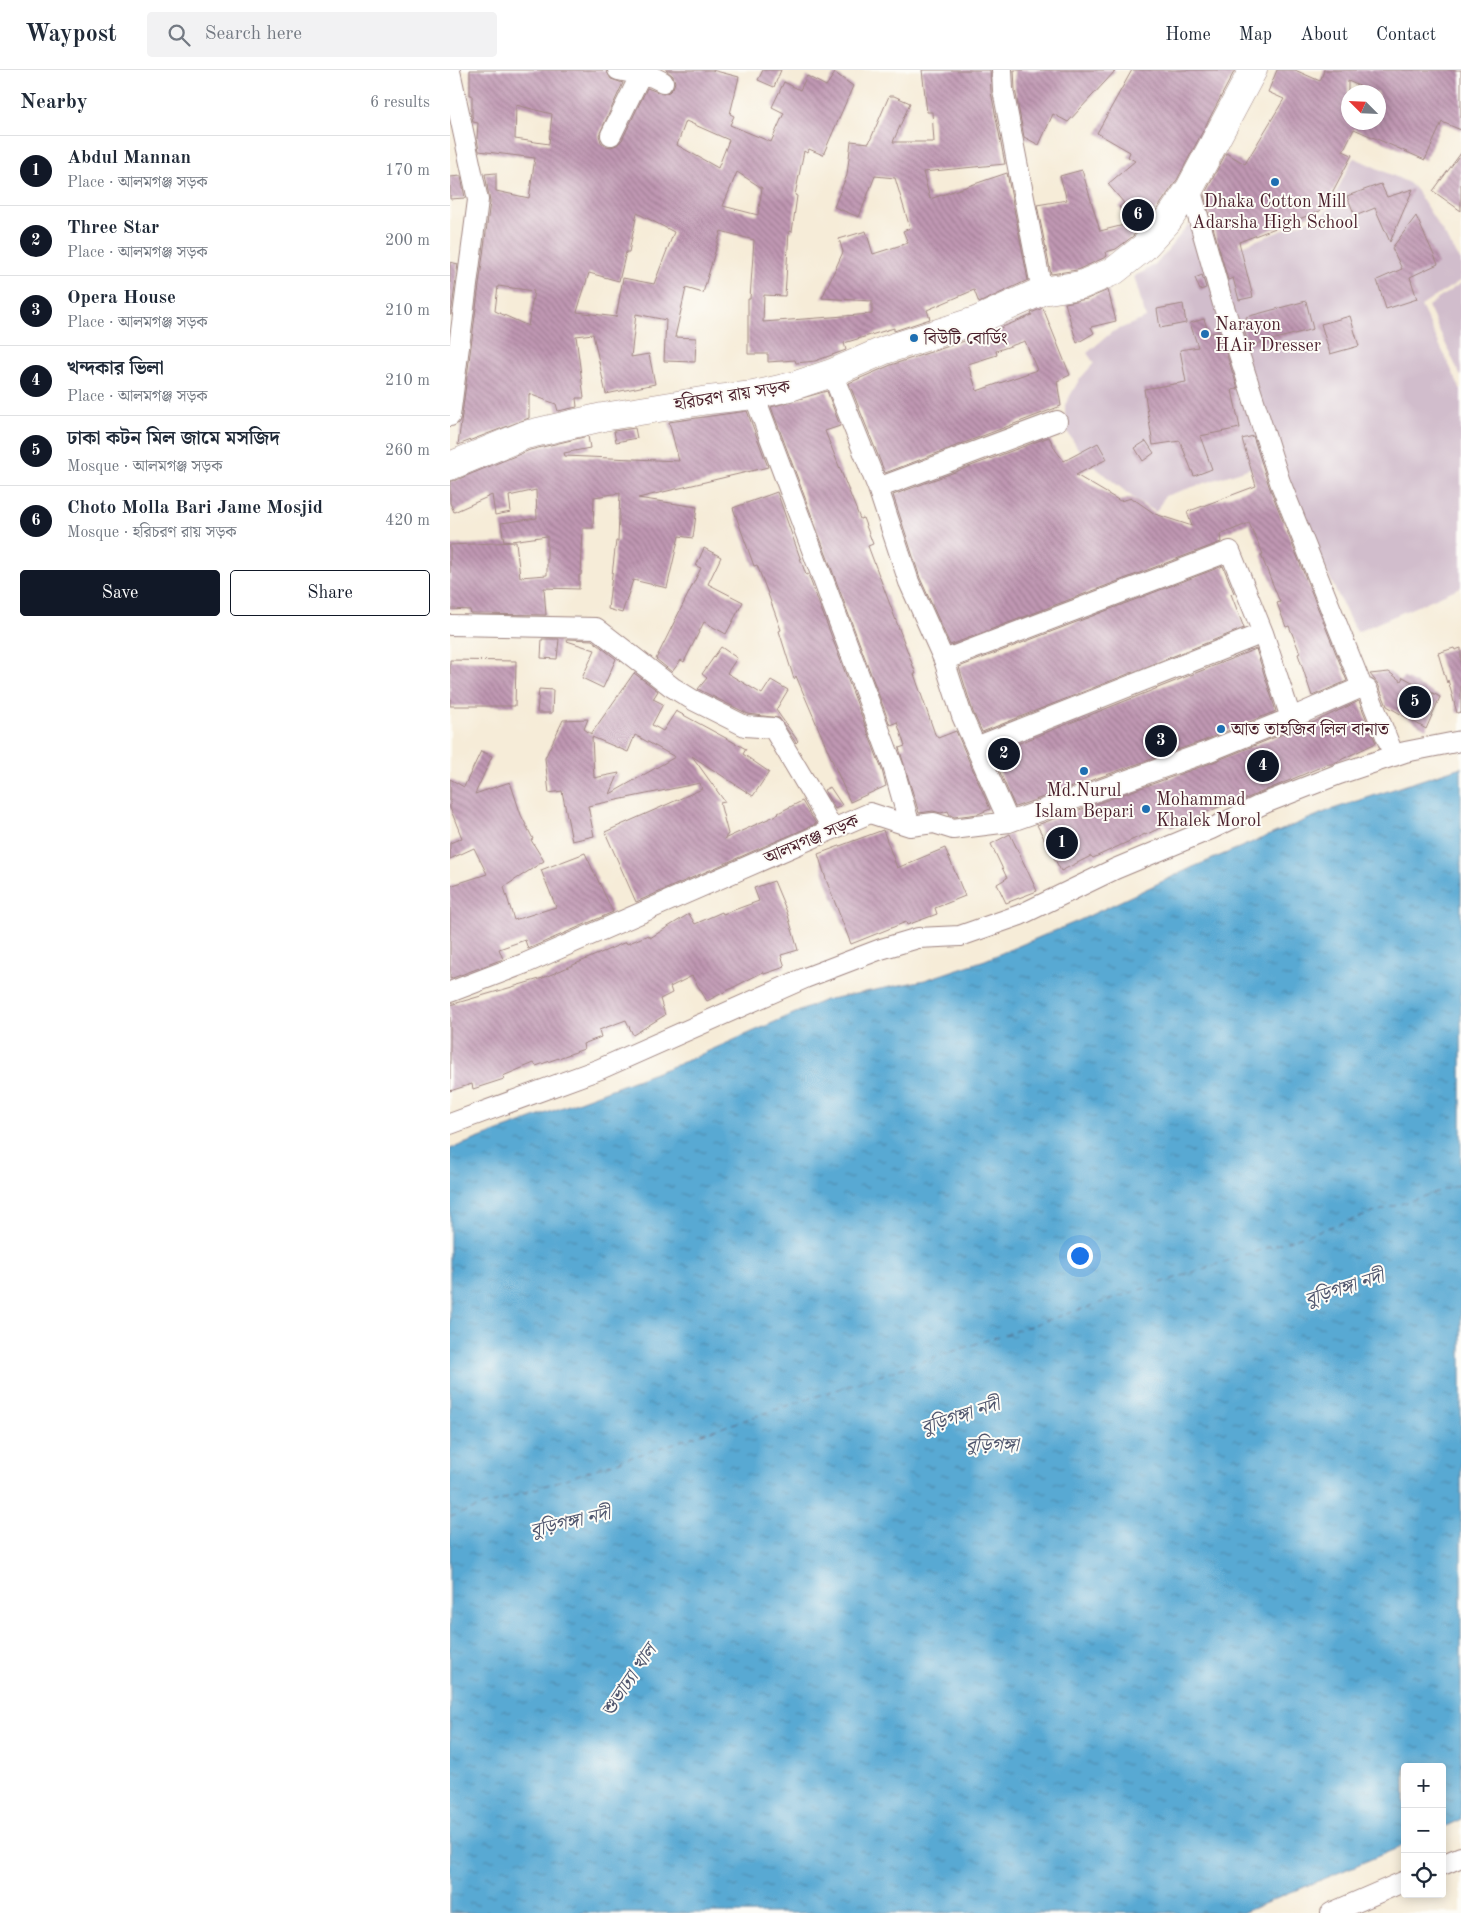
<!DOCTYPE html>
<meta charset="utf-8">
<style>
body{margin:0;font-family:"Old Standard TT","Noto Serif Bengali",serif;background:#f2f2f3;color:#1f2937}
.controls{position:absolute;right:15px;bottom:15px;display:grid;overflow:hidden;border-radius:5px;box-shadow:0 2px 12px #0003}
.controls button{width:45px;height:45px;display:grid;place-items:center;padding:0;border:0;border-bottom:1px solid #e0e1e3;background:#fff;color:#1f2937;font:25px sans-serif}
.compass{position:absolute;left:891px;top:15px;width:45px;height:45px;border-radius:50%;background:#fff;box-shadow:0 2px 12px #0003;rotate:294deg}
.you{position:absolute;left:629px;top:1185px;width:18px;height:18px;margin:-12px;border:4px solid #fff;border-radius:50%;background:#1a73e8;box-shadow:0 0 0 8px #1a73e833}
.badge{display:grid;place-items:center;width:32px;height:32px;border-radius:50%;background:#111827;color:#fff;font-size:16px;font-weight:700}
.pin{position:absolute;translate:-50% -50%;border:2px solid #fff;box-shadow:0 1px 5px #0006}
.list{margin:0;padding:0;list-style:none}
h2{display:flex;justify-content:space-between;align-items:center;height:65px;margin:0;padding:0 20px;font-size:21px}
h2 small{font-size:16px;font-weight:400;color:#747a83}
.list li{display:grid;grid-template-columns:32px 1fr auto;gap:15px;align-items:center;box-sizing:border-box;height:70px;padding:0 20px;border-top:1px solid #e0e1e3}
.list b{display:block;font-size:19px;white-space:nowrap}
.list p{margin:0;font-size:16px;white-space:nowrap;color:#747a83}
.list em{font-size:16px;font-style:normal;color:#747a83}
.actions{display:flex;gap:10px;padding:15px 20px}
.actions a{flex:1;padding:11px 0;border:1px solid #111827;border-radius:5px;text-align:center;font-size:18px;color:#111827}
.actions .main{background:#111827;color:#fff}
.icon{flex:none;width:28px;height:28px;fill:none;stroke:currentColor;stroke-width:2;stroke-linecap:round;stroke-linejoin:round}
.map{position:relative;flex:none;width:1011px;height:1843px;overflow:hidden}
header{display:flex;align-items:center;gap:30px;box-sizing:border-box;height:70px;padding:0 25px;background:#fff;border-bottom:1px solid #e0e1e3}
header strong{font-size:24px}
nav{display:flex;gap:28px;margin-inline-start:auto;font-size:18px}
.search{width:350px;height:45px;background:#f2f2f3;display:flex;align-items:center;gap:12px;box-sizing:border-box;padding:0 18px;border-radius:5px;color:#747a83;font-size:19px}
main{display:flex}
aside{flex:1;background:#fff}
.map>svg:first-child{display:block}
.industrial{fill:#d1bdcc}
.water{fill:url(#water-ripples);stroke:#52647f}
.lines{fill:none;stroke-linecap:round;stroke-linejoin:round}
.ferry{stroke:#50566e;stroke-width:1;stroke-dasharray:6 5;stroke-linecap:butt}
.building{fill:url(#building-back-hatch);fill-rule:evenodd}
.minor-casing{stroke:#a08682;stroke-width:22}
.secondary-casing{stroke:#a08682;stroke-width:29}
.minor{stroke:#fff;stroke-width:20}
.secondary{stroke:#fff;stroke-width:28}
.poi-dot{fill:#1f6fb2;stroke:#fdfcf7;stroke-width:2}
.labels{text-anchor:middle;stroke-width:4;stroke-linejoin:round;paint-order:stroke}
.poi-label{font-size:18px;fill:#4a1f2b;stroke:#fdfcf7;text-anchor:start}
.street-label{font-size:18px;fill:#4a1f2b;stroke:#fdfcf7}
.water-label{font-size:19px;font-style:italic;fill:#50566e;stroke:#fdfcf7}
</style>
<header>
<strong>Waypost</strong>
<div class="search"><svg class="icon" aria-label="search" viewBox="0 0 24 24"><circle cx="10" cy="10" r="6"/><path d="M15 15l6 6"/></svg>Search here</div>
<nav><a>Home</a><a>Map</a><a>About</a><a>Contact</a></nav>
</header>
<main>
<aside>
<h2>Nearby<small>6 results</small></h2>
<ul class="list">
<li><span class="badge">1</span><div><b>Abdul Mannan</b><p>Place · আলমগঞ্জ সড়ক</p></div><em>170 m</em></li>
<li><span class="badge">2</span><div><b>Three Star</b><p>Place · আলমগঞ্জ সড়ক</p></div><em>200 m</em></li>
<li><span class="badge">3</span><div><b>Opera House</b><p>Place · আলমগঞ্জ সড়ক</p></div><em>210 m</em></li>
<li><span class="badge">4</span><div><b>খন্দকার ভিলা</b><p>Place · আলমগঞ্জ সড়ক</p></div><em>210 m</em></li>
<li><span class="badge">5</span><div><b>ঢাকা কটন মিল জামে মসজিদ</b><p>Mosque · আলমগঞ্জ সড়ক</p></div><em>260 m</em></li>
<li><span class="badge">6</span><div><b>Choto Molla Bari Jame Mosjid</b><p>Mosque · হরিচরণ রায় সড়ক</p></div><em>420 m</em></li>
</ul>
<div class="actions"><a class="main">Save</a><a>Share</a></div>
</aside>
<div class="map">
<svg width="1011" height="1843" viewBox="0 0 1011 1843">
<defs>
<pattern id="water-ripples" width="26" height="14" patternUnits="userSpaceOnUse" patternTransform="scale(1.25)"><rect width="26" height="14" fill="#59a9d3"/><path d="M2 4q2-2 4 0t4 0M15 11q2-2 4 0t4 0" fill="none" stroke="#4c89ab"/></pattern>
<pattern id="building-back-hatch" width="6" height="6" patternUnits="userSpaceOnUse" patternTransform="scale(1.25)"><rect width="6" height="6" fill="#c098b3"/><path d="M-1 5l2 2M0 0l6 6M5-1l2 2" fill="none" stroke="#9e7b92"/></pattern>
</defs>
<rect width="100%" height="100%" fill="#fdfcf7"/>
<filter id="ink" filterUnits="userSpaceOnUse"><feTurbulence type="fractalNoise" baseFrequency=".02" numOctaves="2"/><feDisplacementMap in="SourceGraphic" scale="10" xChannelSelector="R" yChannelSelector="G"/><feConvolveMatrix kernelMatrix="1 2 1 2 8 2 1 2 1" color-interpolation-filters="sRGB"/></filter>
<filter id="wash" filterUnits="userSpaceOnUse"><feTurbulence type="fractalNoise" baseFrequency=".0096" numOctaves="4" result="noise"/><feDisplacementMap in="SourceGraphic" scale="20" xChannelSelector="R" yChannelSelector="G"/><feGaussianBlur stdDeviation="1.12" result="paint"/><feColorMatrix in="noise" values="0 0 0 0 0 0 0 0 0 0 0 0 0 0 0 0 0 1.4 0 .05"/><feComposite in="paint" operator="in"/></filter>
<g filter="url(#wash)">
<rect width="100%" height="100%" fill="#f6ecd8"/>
<path class="industrial" d="M905,88L959,113L966,120L1011,191V210L971,236L1011,320V517L907,562L901,552L832,409L828,389L715,426L706,442L686,430L640,393L629,380L618,363L615,349V335L629,310L644,293L637,283L662,262L696,248L684,206L693,202L707,193L739,154L758,180L768,185L870,146L878,139L902,90Z
M1011,213V307L978,236Z"/>
<path class="water" d="M1011,697V1749L992,1758V1697H955V1775L792,1843H0V1079L229,994L375,930L475,910L535,890L628,851L743,797L880,740Z"/>
<g class="lines">
<path class="ferry" d="M0,1447L1011,1114"/>
</g>
<g id="blocks">
<path class="building" d="M20,0H156L161,9L173,13L149,65L151,72L156,76L161,77L167,75L172,70L197,18L213,24L219,22L223,18L225,12L223,6L216,0H262L289,7L280,44L284,46L280,55L321,72L334,43L322,37L334,12L350,20L357,6L376,16L385,3L403,16L373,85L359,79L357,83L354,81L345,125L347,126L342,162L339,161L335,226L314,225L313,252L422,244V231L372,228L393,182L389,169L416,161L423,184L458,173L453,161L460,158L445,108L425,106L409,147L384,137L397,105L401,71L419,73L439,26H444L460,33L443,72H484L482,42H477L472,0H540L541,22L555,94L473,102L480,129L557,103L578,210L529,233L524,220L477,240L480,249L444,261V258L394,273L396,280L365,291L346,293L345,290L318,292V284H298V229H300L304,170L271,161L253,223L236,218L225,267L246,268L245,292L214,291L216,250L186,244L181,287L199,284L205,314L156,324L143,264L126,266L134,328H126L127,337L108,341L106,334L79,324V348L8,375L40,132L35,104L46,103V121L79,128L85,88L29,81L27,68L28,53L23,52L22,45V25H20ZM66,35L102,44L99,74L65,69ZM236,51L279,70L268,98L227,75ZM287,102L312,118L308,145L273,136ZM187,143L224,162L204,214L173,208L166,247L127,242L139,203L169,211L176,182H179ZM48,216L84,221L78,256L45,241Z
M313,0H331L324,17L308,10Z
M564,0H666L618,52L603,44L589,75L574,67L565,19Z
M682,0H785L727,110L705,142L682,167L666,179L656,182L657,186L656,187L627,200L601,204L587,135L617,130L610,106L632,100L650,161L682,153L669,137L674,133L658,114L685,91L678,87L680,82L647,63Z
M827,0H845L870,11L874,1L873,0H1011V60L992,52L975,90L904,59L893,81L902,85L875,136L870,141L789,172L803,227L789,230L783,208L778,210L754,125L776,83L795,94L834,29L818,22ZM898,11L923,22H928V52H898Z
M1011,83V141L983,121Z
M11,106L15,128L0,129V107Z
M931,114L937,127L963,119L940,172L925,138L905,146L897,126Z
M966,146L988,194L960,207L967,229L936,239L927,210L952,199L942,178Z
M0,192L8,194L1,245H0Z
M752,205L756,218L750,220L745,208Z
M658,220L666,251L641,257L644,263L627,273L615,233L637,229Z
M856,231L863,259L799,276L793,256L798,255L796,247Z
M733,234L736,253L710,258L707,239Z
M593,238L620,305L607,311L611,336L435,403L399,313L441,295L533,265L582,245L581,243ZM575,271L587,300L527,321L518,294L547,285L546,281Z
M900,246L909,276L880,284L871,254Z
M754,249L759,264L769,261L788,319L782,320L790,358L750,366L762,399L744,406L730,371L703,375L694,319L736,312L730,280L748,277L740,253Z
M377,321L390,356L375,361L410,449L413,448L423,474L418,476L466,604H464L485,664L488,668L506,661L540,739L528,744L504,747L500,745L498,741L491,743L483,741L469,743L449,678L455,676L447,652L440,655L321,337Z
M297,341L318,397L188,428L247,437L243,468L229,466L217,518L183,510L172,543L158,539L166,471H168L170,423L144,427L143,458H133L131,505H129V519L94,518L96,545L21,544L20,540L0,539V475L66,472L70,507L97,505V466L54,472L51,453L87,448L86,420L59,426L61,442L45,445L42,425L4,442L0,433V411L6,410L80,380L138,366L140,378L114,383L115,386L229,391L219,352Z
M185,358L187,368L166,372L164,361Z
M803,366L819,416L897,611L862,626L848,584L850,583L839,556L836,557L827,533L830,532L811,485L813,484L799,453L770,465L771,472L500,575L470,508L443,425L599,367L606,381L614,391L648,373L657,389L626,405L670,431L682,428L705,444L742,456L737,442L806,416L792,369Z
M696,371L704,383L693,391L685,378Z
M327,422L356,505L358,504L432,700L436,716L400,732L346,606L344,609L329,561L331,560L317,521L307,495L304,496L283,438Z
M254,478L271,487L258,514L293,532L276,564L254,552L234,592L231,590L222,602L206,589L251,498L246,496Z
M773,496L784,523L781,524L794,558L532,662L523,642L509,597Z
M92,569H109L107,589L91,588Z
M118,569L142,570L166,589L153,618L132,608L145,580L117,571Z
M271,577L287,588L277,603L312,624L321,610L338,620L326,640L348,671L346,673L329,648L298,644L248,619L257,608L252,604Z
M1004,578L1005,580L1011,578V642L1007,643L998,610L997,613L988,583Z
M806,579L826,641L753,671L565,737L542,684Z
M0,590L66,591L65,636H0Z
M939,602L951,611L953,607L990,627L976,659L937,636L928,614L920,604Z
M184,603L208,621L203,629L213,634L202,655L213,661L226,641L296,679L293,684L319,702L303,726L242,686L275,732L270,733L278,764L274,769L329,744L328,743L352,731L366,754L186,832L155,762L252,719L250,713L138,736L144,766L122,771L112,721L99,723L95,688L113,650L138,649L134,659L141,664ZM185,665L225,687L160,724L169,703L144,708L142,667L178,682Z
M89,619L103,620L102,643H87Z
M909,631L926,673L882,694H878L786,733L785,730L721,758L719,754L695,765V764L643,788L641,786L611,801L587,755L761,693L843,660V662Z
M31,681L42,686L25,724L60,712L71,745L83,769L81,770L94,791L54,817L64,850L106,837L91,800L135,783L163,842L78,879L75,870L49,879L53,889L0,909V816L37,804L24,778L0,789V773L12,768L0,738V709L14,717Z
M380,717L392,735L385,739L374,720Z
M433,760L447,798L495,778L515,826L485,838L487,844L457,855L456,852L401,874L377,812L368,784Z
M560,764L587,821L556,833L547,814L557,808L541,774Z
M324,811L337,842L348,880L331,885L335,897L314,904L313,902L257,931L242,906L220,917L222,923L210,929L215,945L183,965L176,950L149,960L151,967L133,974L134,979L86,996L84,993L53,1006L54,1009L23,1019L22,1014L0,1021V935L93,908L176,872L177,874L198,865L200,868L239,844L245,854L272,842L273,844L309,831L304,818Z"/>
</g>
</g>
<g filter="url(#ink)">
<use href="#blocks" fill-opacity="0" stroke="#a08682" stroke-width="1"/>
<g class="lines">
<defs>
<path id="minor" d="M168,0L203,7L213,12
M552,0L553,20L592,221
M0,1L28,130L0,346
M161,65L193,0
M740,118L773,234L830,412L912,617
M382,303L428,418L459,512L494,590L512,646L559,752
M304,325L443,696L460,756
M428,418L607,351
M0,555L146,558L222,617L243,630L295,656L323,658L383,759
M494,590L780,481L813,563L841,648
M526,677L813,563
M0,922L76,893L420,743L460,756L484,753L503,759L559,752L757,682L841,648L912,617L917,619L944,686
M0,1054L150,999L355,908L431,879L468,868L510,866L570,845L665,799L761,759L815,733L889,704L955,682L1011,671
M992,1795L1011,1787
M881,1843L955,1811"/>
<path id="secondary" d="M0,396L75,365L153,347L258,330L304,325L343,316L382,303L435,280L528,250L592,221L631,215L664,201L693,178L717,152L740,118L803,0"/>
</defs>
<use href="#minor" class="minor-casing"/>
<use href="#secondary" class="secondary-casing"/>
<use href="#minor" class="minor"/>
<use href="#secondary" class="secondary"/>
</g>
</g>
<g class="poi-dot">
<circle cx="825" cy="112" r="5"/>
<circle cx="755" cy="264" r="5"/>
<circle cx="464" cy="268" r="5"/>
<circle cx="771" cy="659" r="5"/>
<circle cx="634" cy="701" r="5"/>
<circle cx="696" cy="739" r="5"/>
</g>
<g class="labels">
<g class="poi-label">
<text x="825" y="137" text-anchor="middle">Dhaka Cotton Mill<tspan x="825" dy="21">Adarsha High School</tspan></text>
<text x="765" y="260">Narayon<tspan x="765" dy="21">HAir Dresser</tspan></text>
<text x="474" y="274">বিউটি বোর্ডিং</text>
<text x="781" y="665">আত তাহজিব লিল বানাত</text>
<text x="634" y="726" text-anchor="middle">Md.Nurul<tspan x="634" dy="21">Islam Bepari</tspan></text>
<text x="706" y="735">Mohammad<tspan x="706" dy="21">Khalek Morol</tspan></text>
</g>
<g class="street-label">
<text transform="translate(282 325) rotate(-9)" y="6">হরিচরণ রায় সড়ক</text>
<text transform="translate(361 769) rotate(-23)" y="6">আলমগঞ্জ সড়ক</text>
</g>
<g class="water-label">
<text transform="translate(894 1217) rotate(-18)" y="7">বুড়িগঙ্গা নদী</text>
<text transform="translate(510 1345) rotate(-18)" y="7">বুড়িগঙ্গা নদী</text>
<text x="542" y="1381">বুড়িগঙ্গা</text>
<text transform="translate(120 1451) rotate(-13)" y="7">বুড়িগঙ্গা নদী</text>
<text transform="translate(178 1610) rotate(-56)" y="7">শুভাঢ্যা খাল</text>
</g>
</g>
</svg>
<div class="controls">
<button>+</button>
<button>−</button>
<button><svg class="icon" aria-label="locate" viewBox="0 0 24 24"><circle cx="12" cy="12" r="6"/><path d="M12 2v4M12 18v4M2 12h4M18 12h4"/></svg></button>
</div>
<svg class="compass" viewBox="-18 -18 36 36"><path d="M0-13l5 13h-10z" fill="#e53935"/><path d="M0 13l5-13h-10z" fill="#747a83"/></svg>
<div class="you"></div>
<div class="pin badge" style="left:612px;top:773px">1</div>
<div class="pin badge" style="left:554px;top:684px">2</div>
<div class="pin badge" style="left:711px;top:671px">3</div>
<div class="pin badge" style="left:813px;top:696px">4</div>
<div class="pin badge" style="left:965px;top:632px">5</div>
<div class="pin badge" style="left:688px;top:145px">6</div>
</div>
</main>
